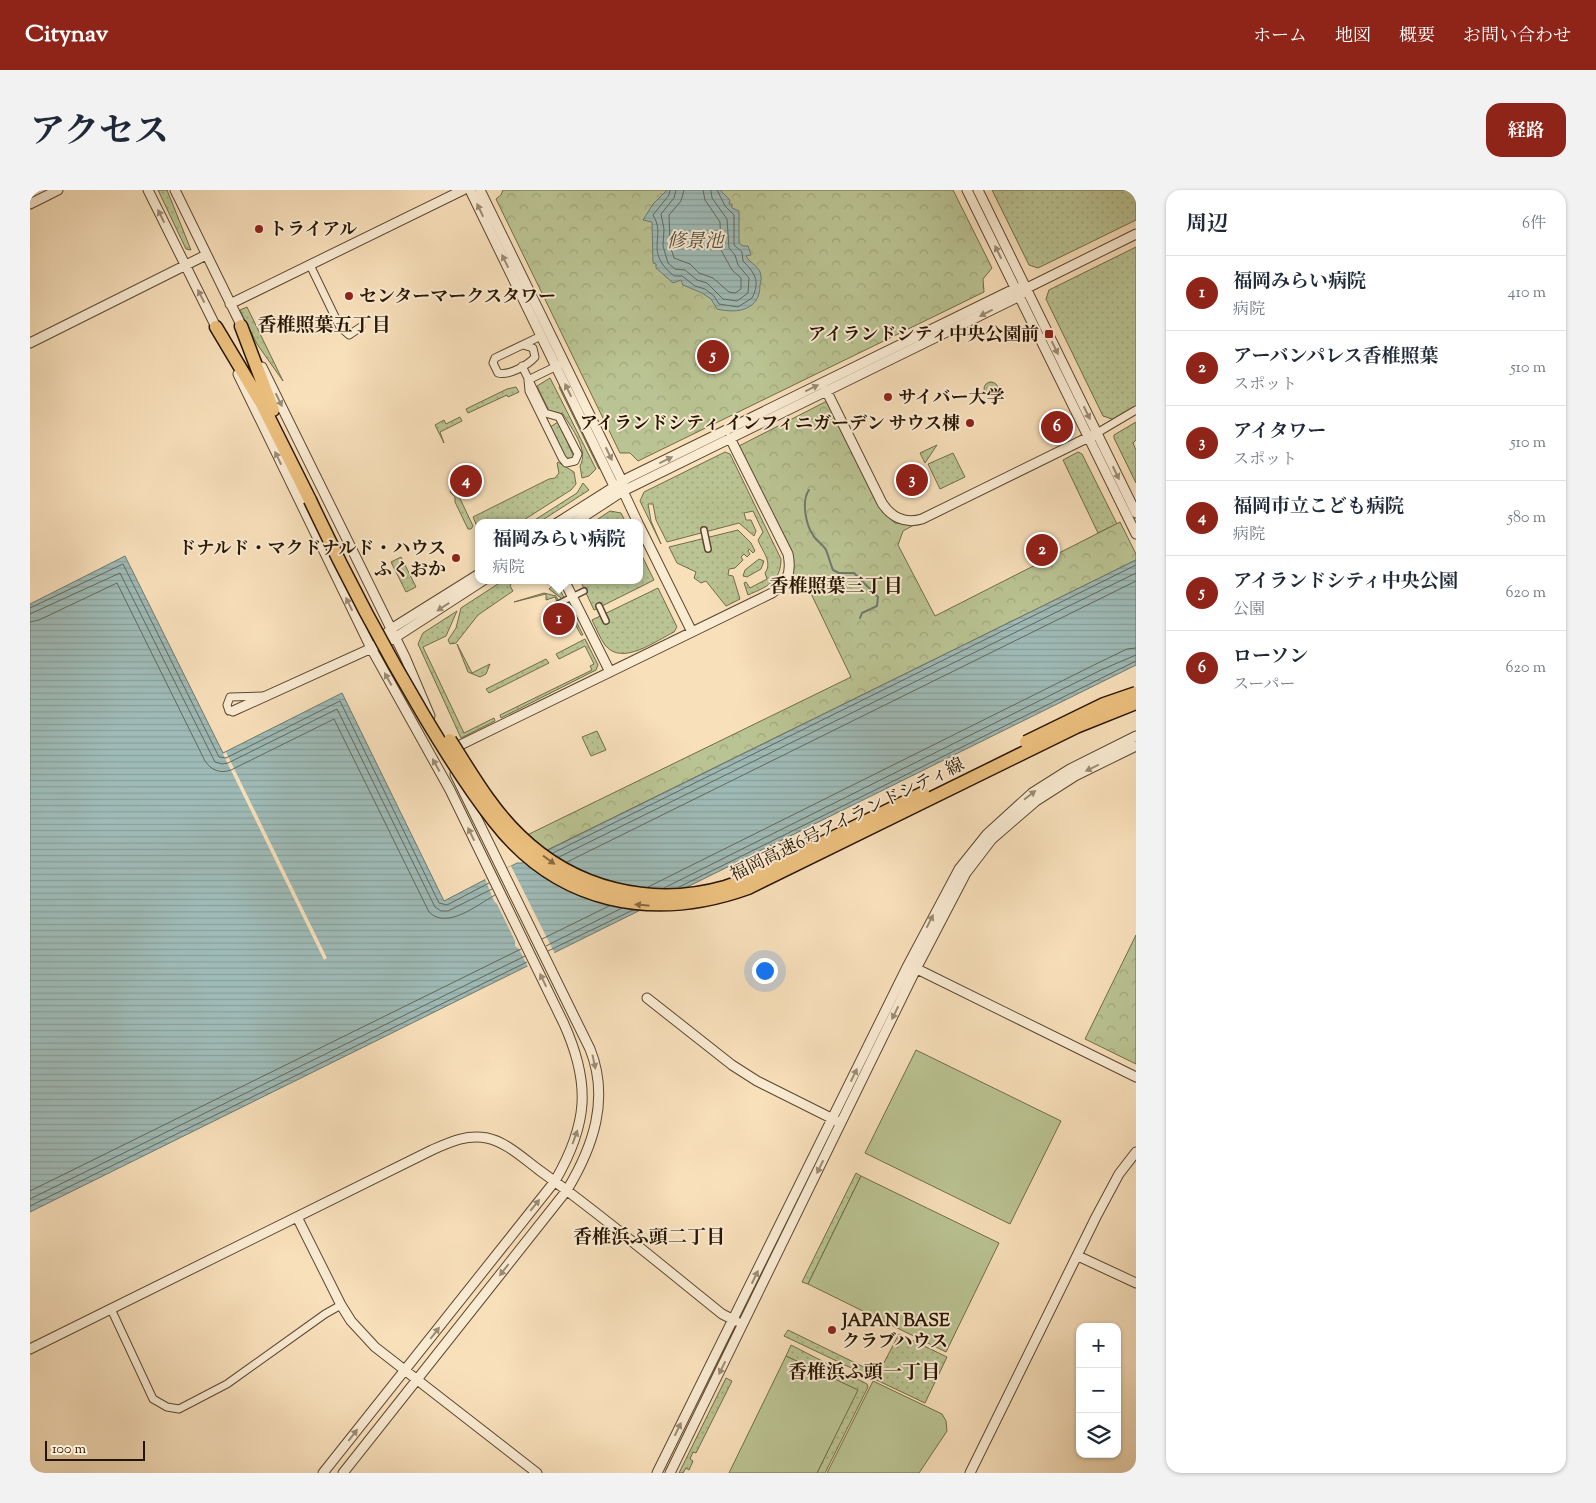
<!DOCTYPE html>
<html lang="ja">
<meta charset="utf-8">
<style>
body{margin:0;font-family:"Sorts Mill Goudy","Noto Serif JP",serif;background:#f2f2f3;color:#1f2937}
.controls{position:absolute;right:15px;bottom:15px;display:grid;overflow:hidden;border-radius:10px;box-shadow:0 1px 4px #0004}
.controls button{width:45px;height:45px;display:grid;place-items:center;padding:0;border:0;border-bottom:1px solid #e0e1e3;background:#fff;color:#1f2937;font:25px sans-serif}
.scale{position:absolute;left:15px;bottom:12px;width:100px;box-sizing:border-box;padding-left:5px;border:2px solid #281501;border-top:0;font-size:14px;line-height:18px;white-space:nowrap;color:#281501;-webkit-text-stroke:4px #faebd3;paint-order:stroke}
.you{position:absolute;left:734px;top:780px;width:18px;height:18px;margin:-12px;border:4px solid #fff;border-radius:50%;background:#1a73e8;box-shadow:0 0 0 8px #1a73e833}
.badge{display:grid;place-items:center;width:32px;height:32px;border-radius:50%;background:#8f2418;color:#fff;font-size:16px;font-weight:700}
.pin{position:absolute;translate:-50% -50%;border:2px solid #fff;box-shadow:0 1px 5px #0006}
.popup{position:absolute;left:445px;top:329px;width:168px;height:65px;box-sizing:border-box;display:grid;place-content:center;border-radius:10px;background:#fff;filter:drop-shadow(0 1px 4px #0005);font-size:16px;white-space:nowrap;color:#747a83}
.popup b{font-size:19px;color:#1f2937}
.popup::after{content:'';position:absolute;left:50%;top:100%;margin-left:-10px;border:10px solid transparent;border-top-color:#fff}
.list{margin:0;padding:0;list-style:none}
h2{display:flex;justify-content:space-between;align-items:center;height:65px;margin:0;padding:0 20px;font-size:21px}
h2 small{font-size:16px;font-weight:400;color:#747a83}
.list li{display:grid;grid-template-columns:32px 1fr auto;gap:15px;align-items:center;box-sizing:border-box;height:75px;padding:0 20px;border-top:1px solid #e0e1e3}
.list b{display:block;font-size:19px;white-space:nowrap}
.list p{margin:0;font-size:16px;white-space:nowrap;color:#747a83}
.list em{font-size:16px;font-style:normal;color:#747a83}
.icon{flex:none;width:28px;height:28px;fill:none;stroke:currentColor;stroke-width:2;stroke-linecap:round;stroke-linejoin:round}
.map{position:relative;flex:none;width:1106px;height:1283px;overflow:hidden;border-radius:15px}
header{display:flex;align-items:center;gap:30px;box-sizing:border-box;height:70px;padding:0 25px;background:#8f2418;color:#fff}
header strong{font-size:24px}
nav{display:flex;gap:28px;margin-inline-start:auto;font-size:18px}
.intro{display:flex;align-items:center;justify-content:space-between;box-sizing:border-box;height:120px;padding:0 30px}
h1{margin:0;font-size:35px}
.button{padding:12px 22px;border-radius:15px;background:#8f2418;color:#fff;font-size:18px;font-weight:700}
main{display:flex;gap:30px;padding:0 30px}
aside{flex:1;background:#fff;border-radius:15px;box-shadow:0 1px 4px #0004}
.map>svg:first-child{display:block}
.grass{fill:url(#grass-dots);stroke:#716c4a}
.forest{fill:url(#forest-crowns);stroke:#716c4a}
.pitch{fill:#bac393;stroke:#716c4a}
.water{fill:url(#water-rules);stroke:#6f796e}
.pier{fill:#f8e0bb}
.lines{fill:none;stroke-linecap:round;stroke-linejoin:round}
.shore{stroke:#64685c;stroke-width:1}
.stream{stroke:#6f796e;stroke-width:2}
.pedestrian-casing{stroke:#5c4830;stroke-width:8}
.minor-casing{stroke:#5c4830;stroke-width:9}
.tertiary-casing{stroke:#5c4830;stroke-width:11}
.motorway-casing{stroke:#281501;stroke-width:15}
.pedestrian{stroke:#faebd3;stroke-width:5}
.minor{stroke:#faebd3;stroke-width:7}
.tertiary{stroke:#faebd3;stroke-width:9}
.motorway{stroke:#ecc07e;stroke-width:12}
.motorway-bridge-casing{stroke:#281501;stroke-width:15;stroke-linecap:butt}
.motorway-bridge{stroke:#ecc07e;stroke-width:12}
.oneway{fill:#9c8b74}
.oneway2{fill:#8a6a40}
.poi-dot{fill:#8f2418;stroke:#faebd3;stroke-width:2}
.labels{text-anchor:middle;stroke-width:4;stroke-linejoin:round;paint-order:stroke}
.poi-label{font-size:18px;font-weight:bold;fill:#281501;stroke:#faebd3;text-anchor:start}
.street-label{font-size:18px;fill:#281501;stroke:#faebd3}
.water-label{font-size:19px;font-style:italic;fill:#524f41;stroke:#faebd3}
.neighbourhood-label{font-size:19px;font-weight:bold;fill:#281501;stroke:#faebd3}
</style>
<header>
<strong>Citynav</strong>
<nav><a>ホーム</a><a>地図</a><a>概要</a><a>お問い合わせ</a></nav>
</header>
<div class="intro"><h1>アクセス</h1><a class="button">経路</a></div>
<main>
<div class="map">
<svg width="1106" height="1283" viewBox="0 0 1106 1283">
<defs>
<pattern id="grass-dots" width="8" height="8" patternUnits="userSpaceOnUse" patternTransform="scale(1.25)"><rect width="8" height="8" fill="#bac393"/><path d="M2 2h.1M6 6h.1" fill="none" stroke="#a0a77d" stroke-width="1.8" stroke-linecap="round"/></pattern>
<pattern id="forest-crowns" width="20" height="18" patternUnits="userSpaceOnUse" patternTransform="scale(1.25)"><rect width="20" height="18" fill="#bac393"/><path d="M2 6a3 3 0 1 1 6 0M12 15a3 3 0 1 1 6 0" fill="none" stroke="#a0a77d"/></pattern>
<pattern id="water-rules" width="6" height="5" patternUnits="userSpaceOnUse" patternTransform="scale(1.25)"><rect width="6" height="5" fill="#9fbbb7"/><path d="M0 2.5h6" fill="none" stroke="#89a09c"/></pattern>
</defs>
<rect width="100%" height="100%" fill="#f8e0bb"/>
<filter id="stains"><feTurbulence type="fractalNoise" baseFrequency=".004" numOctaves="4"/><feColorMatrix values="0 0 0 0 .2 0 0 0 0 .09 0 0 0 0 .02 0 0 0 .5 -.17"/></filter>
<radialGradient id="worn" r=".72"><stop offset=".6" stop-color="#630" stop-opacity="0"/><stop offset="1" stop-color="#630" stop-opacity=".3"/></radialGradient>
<path class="grass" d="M128,0H137L161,60L156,59Z
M962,0H1106V30L1008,78L999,75Z
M1106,57V216L1085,230L1073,226L1016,109L1019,100Z
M217,117L253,191L227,154L210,120Z
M892,147L893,149L657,265L656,263Z
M520,188L566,279L559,286L552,288L550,276C559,260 542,239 533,224L519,221L507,196Z
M954 199a7 7 0 1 1 14 0a7 7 0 1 1-14 0Z
M533,196L572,277L569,279L529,197Z
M486,197L489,202L478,207L477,205L438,223L436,219L477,199Z
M430,227L432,231L410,242L414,253L405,235L414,230L416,234Z
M528,232L543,265L545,264L540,270L536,269L520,237Z
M1106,232V250L1103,253L1106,260V293L1084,248V245Z
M907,255L895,273L890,263Z
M695,262L700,264L751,369C751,392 736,397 718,405L714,393L716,392L720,398L737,389L735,383C743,372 732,361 728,350L733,342L723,321L714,323L716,330H721L726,341L724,346L709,333L637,352L626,330L623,314H618L621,331L631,354L610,311L614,302Z
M1048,262L1052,264L1087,334L1068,343L1033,270Z
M923,263L935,287L910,299L898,274Z
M528,272L544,282L546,294L541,300L489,333H449V341L443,327L519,289L525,288L529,283L527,273Z
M553,293L559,300L508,333H500L547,303Z
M422,298H425L443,336L441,339H438L425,312V307L420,302Z
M580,321L591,323L596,333H562Z
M708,340L721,353L725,361L723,363L719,359L718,361L720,364L717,367L714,364L711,367L713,370L705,378L699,379L698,385L703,386L710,409L696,416L676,391L671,393L664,388L666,382L647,373L639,357Z
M609,360L624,390L564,420L550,390H609Z
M371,367L386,397L376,402L361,372Z
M729,369L734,371L731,379L717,387L713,386L715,380Z
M474,390H483L480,396L483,401L448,425L426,453L420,454L418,450L426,438L431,418Z
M526,392L553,445H551L531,408L519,399Z
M628,398L647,437L644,442C627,450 592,477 575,455C570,448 566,438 562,430Z
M514,403L526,406L542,436L529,444H521L538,436L534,427L530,428L526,418L529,416L525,407L516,410V404L484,412Z
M427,421L416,446L393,457L434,543L464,528L465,531L431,548L388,454L393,443Z
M555,449L568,475L566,480L471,528L470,525L562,480L560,476L564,474L555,456L529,469L526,464Z
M427,454L442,483L460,474L456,484L450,487L438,482Z
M516,469L519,473L459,503L456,499Z
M567,541L576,560L561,566L552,547Z
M826,983L831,986L778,1094L772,1092Z
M758,1140L848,1184L869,1144L917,1167L895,1213L754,1146Z
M761,1155L837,1194L838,1197L795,1283H787L827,1200L756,1166Z
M696,1188L702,1191L666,1263L663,1262L660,1269L663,1271L659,1280L656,1278L653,1283H649Z"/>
<path class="forest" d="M473,0H923L962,78L953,89L954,102L608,271L600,263H590L466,9L471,5Z
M797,211L852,321L865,333L884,335L873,341L868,355L905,426L1090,332L1106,364V370L501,668L491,648L821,487L774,389L750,402C762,392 765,384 763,368L709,256Z
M1106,745V874L1055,849Z"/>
<path class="pitch" d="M886,860L1031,931L980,1034L835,963Z
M831,986L969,1053L916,1162L778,1094Z
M756,1166L828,1200L787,1283H699Z
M843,1191L912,1224L916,1231L917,1241L889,1283H797Z"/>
<path class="water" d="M637,0H690L700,10L699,14H702V18L709,21V53L713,56H718L721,65L716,66C720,74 731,76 731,87C732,90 730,92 730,95C730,120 708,124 687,119L681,109L672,103L653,95L651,90L643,93L626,78V74L623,73L622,32L613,30L623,14Z
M95,366L193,563L312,503L414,711L487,673H492L1106,370V475L0,1022V414Z"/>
<path class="pier" d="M196,562L297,768L294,770L193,564Z
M481,676L526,766L499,779L489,759L485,756V751L467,714L464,711L455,689Z"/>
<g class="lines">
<path class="shore" d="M640,0L639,5L623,25C637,47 613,61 644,86H652L665,96L675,99L684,106L689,114L708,117L722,108C731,91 724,82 713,71L712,62L704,55V25L695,16L687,0
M646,0L644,8L631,24L634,39L633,56L638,73L645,79L655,80L667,90L677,93L693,109L707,111L718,103L719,88L708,75L705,65L699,58L697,29L682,8L681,0
M654,0L651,11L639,25L640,55L644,68L660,74L669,83L683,88L699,102L705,103L711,99V88L702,80L691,60L690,32L675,10L673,0
M0,418L93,374L189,567L196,568L310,511L409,713L417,715L459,693
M0,424L90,383L185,572L192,574L198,573L307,519L405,717L411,721H418L462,699
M0,432L9,430L87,393L175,571C181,580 190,584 201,580L304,529L399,722C417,740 447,715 465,705
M523,663L1106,375
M529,667L1106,383
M537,672L1106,391
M618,697L1068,473L1097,459L1106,458
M649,697L1106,471
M634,698L1071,480L1106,465
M512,749L579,716
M516,756L592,718
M518,761L603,720
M0,1001L491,759
M0,1009L495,766
M0,1016L497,772"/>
<path class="stream" d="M779,300C771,311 776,335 783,345C786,351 793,354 796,360C799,367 800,373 803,380L809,383H824L848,407L847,416L832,423L830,428"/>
<defs>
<path id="pedestrian" d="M674,340L678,359
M528,414L554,401
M569,416L576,431"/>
<path id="minor" d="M280,75L310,137L319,145L331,137
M493,155L503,158L505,167C498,175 479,186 468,183L463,173L465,168L511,146
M492,176L515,223L529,227L548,264L545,271L536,273L532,268L499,201L498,190
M498,190L529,175
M1067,243L1106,220
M203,521H199L197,515L200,507L234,506
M81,1119L123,1209L137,1217L149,1219L197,1194L295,1124L311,1115"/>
<path id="tertiary" d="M118,0L188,141
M145,0L214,141
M440,0L584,296L589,299
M450,0L592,291L593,301L608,333
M937,0L1106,344
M948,0L1106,323
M0,14L28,0
M200,114L433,0
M0,153L176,65
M232,177L375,467L400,526
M208,184L341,458L420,600L534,834C561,894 558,934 525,991L293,1283
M796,200L852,313C861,327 875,334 892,329L1067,243
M527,333L598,288L986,98H997
M544,333L593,301L990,106L997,98L1106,44
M609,335L662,442
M534,390L580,482
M347,453L361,439L449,384
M203,521L366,447L454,390
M420,560L742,403C757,392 762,384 758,364L700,248
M883,777L1106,887
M617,808L702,875L727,891L807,931
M267,1027L311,1115L321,1131L345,1157L507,1283
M1048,1066L1106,1093
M0,1159L402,960C420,952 437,944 457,948C476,952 493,968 509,980C572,1025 632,1076 692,1124L706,1131
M313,1283L537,1000C563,957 580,909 560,859L425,584
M627,1283L878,775L929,679L957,644L1002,603L1040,579L1106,546
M640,1283L886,779L936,683L962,649L1006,611L1045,586L1106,556
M940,1283L1066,1027L1089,984L1106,962"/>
<path id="motorway" d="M211,136L243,220
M186,137L232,214L280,310"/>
</defs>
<use href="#pedestrian" class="pedestrian-casing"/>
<use href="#minor" class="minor-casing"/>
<use href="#tertiary" class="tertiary-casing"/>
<use href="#motorway" class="motorway-casing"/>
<use href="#pedestrian" class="pedestrian"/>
<use href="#minor" class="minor"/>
<use href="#tertiary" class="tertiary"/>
<use href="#motorway" class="motorway"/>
<defs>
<path id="motorway-bridge" d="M280,310C314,383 352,455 393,524C415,561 438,598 464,631C528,714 623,732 718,698L1046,537L1106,513
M420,550C441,583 461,618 489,645C544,699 621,718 695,697C727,687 757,670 788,655C823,638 858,620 893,603
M996,552L1074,514L1106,503"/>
</defs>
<use href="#motorway-bridge" class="motorway-bridge-casing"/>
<use href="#motorway-bridge" class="motorway-bridge"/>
</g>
<defs><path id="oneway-solid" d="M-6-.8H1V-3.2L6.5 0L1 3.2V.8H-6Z" transform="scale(1.25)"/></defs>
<g class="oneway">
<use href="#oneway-solid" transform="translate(450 20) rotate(-115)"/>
<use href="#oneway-solid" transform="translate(131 26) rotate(-116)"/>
<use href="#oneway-solid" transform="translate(968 62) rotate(-116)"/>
<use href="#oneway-solid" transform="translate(475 71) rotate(-116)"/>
<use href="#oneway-solid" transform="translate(171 106) rotate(-117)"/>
<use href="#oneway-solid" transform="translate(956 123) rotate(153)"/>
<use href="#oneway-solid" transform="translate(1025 158) rotate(64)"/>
<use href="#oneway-solid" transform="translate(782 198) rotate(-26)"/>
<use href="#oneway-solid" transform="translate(538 200) rotate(-116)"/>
<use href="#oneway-solid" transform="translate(249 210) rotate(64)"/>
<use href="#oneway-solid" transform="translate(1057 223) rotate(64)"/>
<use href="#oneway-solid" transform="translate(579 264) rotate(64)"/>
<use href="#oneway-solid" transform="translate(248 268) rotate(-116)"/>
<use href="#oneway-solid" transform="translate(636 270) rotate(-26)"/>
<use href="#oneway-solid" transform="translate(1086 283) rotate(64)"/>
<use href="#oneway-solid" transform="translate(319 414) rotate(-116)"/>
<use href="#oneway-solid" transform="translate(413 417) rotate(147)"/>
<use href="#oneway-solid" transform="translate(358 489) rotate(-119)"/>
<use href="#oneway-solid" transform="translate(406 575) rotate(-119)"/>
<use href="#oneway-solid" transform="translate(1062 578) rotate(154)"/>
<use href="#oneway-solid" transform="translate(1000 605) rotate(-38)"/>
<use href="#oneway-solid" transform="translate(441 644) rotate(-116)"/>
<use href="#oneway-solid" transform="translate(900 731) rotate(-63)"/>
<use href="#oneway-solid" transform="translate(513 790) rotate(-116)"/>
<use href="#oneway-solid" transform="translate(865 823) rotate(116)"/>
<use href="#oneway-solid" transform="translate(564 872) rotate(78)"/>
<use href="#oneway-solid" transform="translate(824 885) rotate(-64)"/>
<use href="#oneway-solid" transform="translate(545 947) rotate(-70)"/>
<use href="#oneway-solid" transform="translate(790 977) rotate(116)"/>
<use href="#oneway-solid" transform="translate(505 1015) rotate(-51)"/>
<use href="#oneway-solid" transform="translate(474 1080) rotate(128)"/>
<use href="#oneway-solid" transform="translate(725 1087) rotate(-64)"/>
<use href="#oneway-solid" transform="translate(405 1143) rotate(-52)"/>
<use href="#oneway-solid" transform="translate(692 1178) rotate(116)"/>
<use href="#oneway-solid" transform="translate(648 1239) rotate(-64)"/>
<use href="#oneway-solid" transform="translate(323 1245) rotate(-52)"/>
</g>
<g class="oneway2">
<use href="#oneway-solid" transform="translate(519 670) rotate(36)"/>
<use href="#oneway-solid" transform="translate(612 715) rotate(-174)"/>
</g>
<g class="poi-dot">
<circle cx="229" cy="39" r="5"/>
<circle cx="319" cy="106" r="5"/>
<rect x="1014" y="139" width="10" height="10" rx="2.5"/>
<circle cx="858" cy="207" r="5"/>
<circle cx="940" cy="233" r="5"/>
<circle cx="426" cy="368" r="5"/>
<circle cx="802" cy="1140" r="5"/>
</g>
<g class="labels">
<g class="poi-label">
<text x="239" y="45">トライアル</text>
<text x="329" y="112">センターマークスタワー</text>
<text x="1009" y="150" text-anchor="end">アイランドシティ中央公園前</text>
<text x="868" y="213">サイバー大学</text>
<text x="930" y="239" text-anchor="end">アイランドシティ インフィニガーデン サウス棟</text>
<text x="416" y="364" text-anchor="end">ドナルド・マクドナルド・ハウス<tspan x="416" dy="21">ふくおか</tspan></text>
<text x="812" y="1136">JAPAN BASE<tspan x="812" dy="21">クラブハウス</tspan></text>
</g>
<g class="street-label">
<text transform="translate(817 629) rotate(-26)" y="6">福岡高速6号アイランドシティ線</text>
</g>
<g class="water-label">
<text x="665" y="57">修景池</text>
</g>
<g class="neighbourhood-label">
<text x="294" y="141">香椎照葉五丁目</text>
<text x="806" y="402">香椎照葉三丁目</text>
<text x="619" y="1053">香椎浜ふ頭二丁目</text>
<text x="834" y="1188">香椎浜ふ頭一丁目</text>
</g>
</g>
<rect width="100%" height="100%" filter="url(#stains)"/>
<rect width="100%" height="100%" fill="url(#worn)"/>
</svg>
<div class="controls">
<button>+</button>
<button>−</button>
<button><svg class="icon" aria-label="layers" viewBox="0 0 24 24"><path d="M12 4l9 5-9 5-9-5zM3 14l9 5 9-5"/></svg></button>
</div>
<div class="scale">100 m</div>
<div class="you"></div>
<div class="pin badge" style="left:529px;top:429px">1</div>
<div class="popup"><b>福岡みらい病院</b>病院</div>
<div class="pin badge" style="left:1012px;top:360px">2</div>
<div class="pin badge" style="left:882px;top:290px">3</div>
<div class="pin badge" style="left:436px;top:291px">4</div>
<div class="pin badge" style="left:683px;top:166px">5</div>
<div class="pin badge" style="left:1027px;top:237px">6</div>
</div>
<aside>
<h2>周辺<small>6件</small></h2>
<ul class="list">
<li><span class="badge">1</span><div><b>福岡みらい病院</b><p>病院</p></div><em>410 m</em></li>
<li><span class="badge">2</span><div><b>アーバンパレス香椎照葉</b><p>スポット</p></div><em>510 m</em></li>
<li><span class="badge">3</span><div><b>アイタワー</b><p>スポット</p></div><em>510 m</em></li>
<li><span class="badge">4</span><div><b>福岡市立こども病院</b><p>病院</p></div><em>580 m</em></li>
<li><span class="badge">5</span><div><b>アイランドシティ中央公園</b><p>公園</p></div><em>620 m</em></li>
<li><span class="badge">6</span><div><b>ローソン</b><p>スーパー</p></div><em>620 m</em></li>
</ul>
</aside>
</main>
